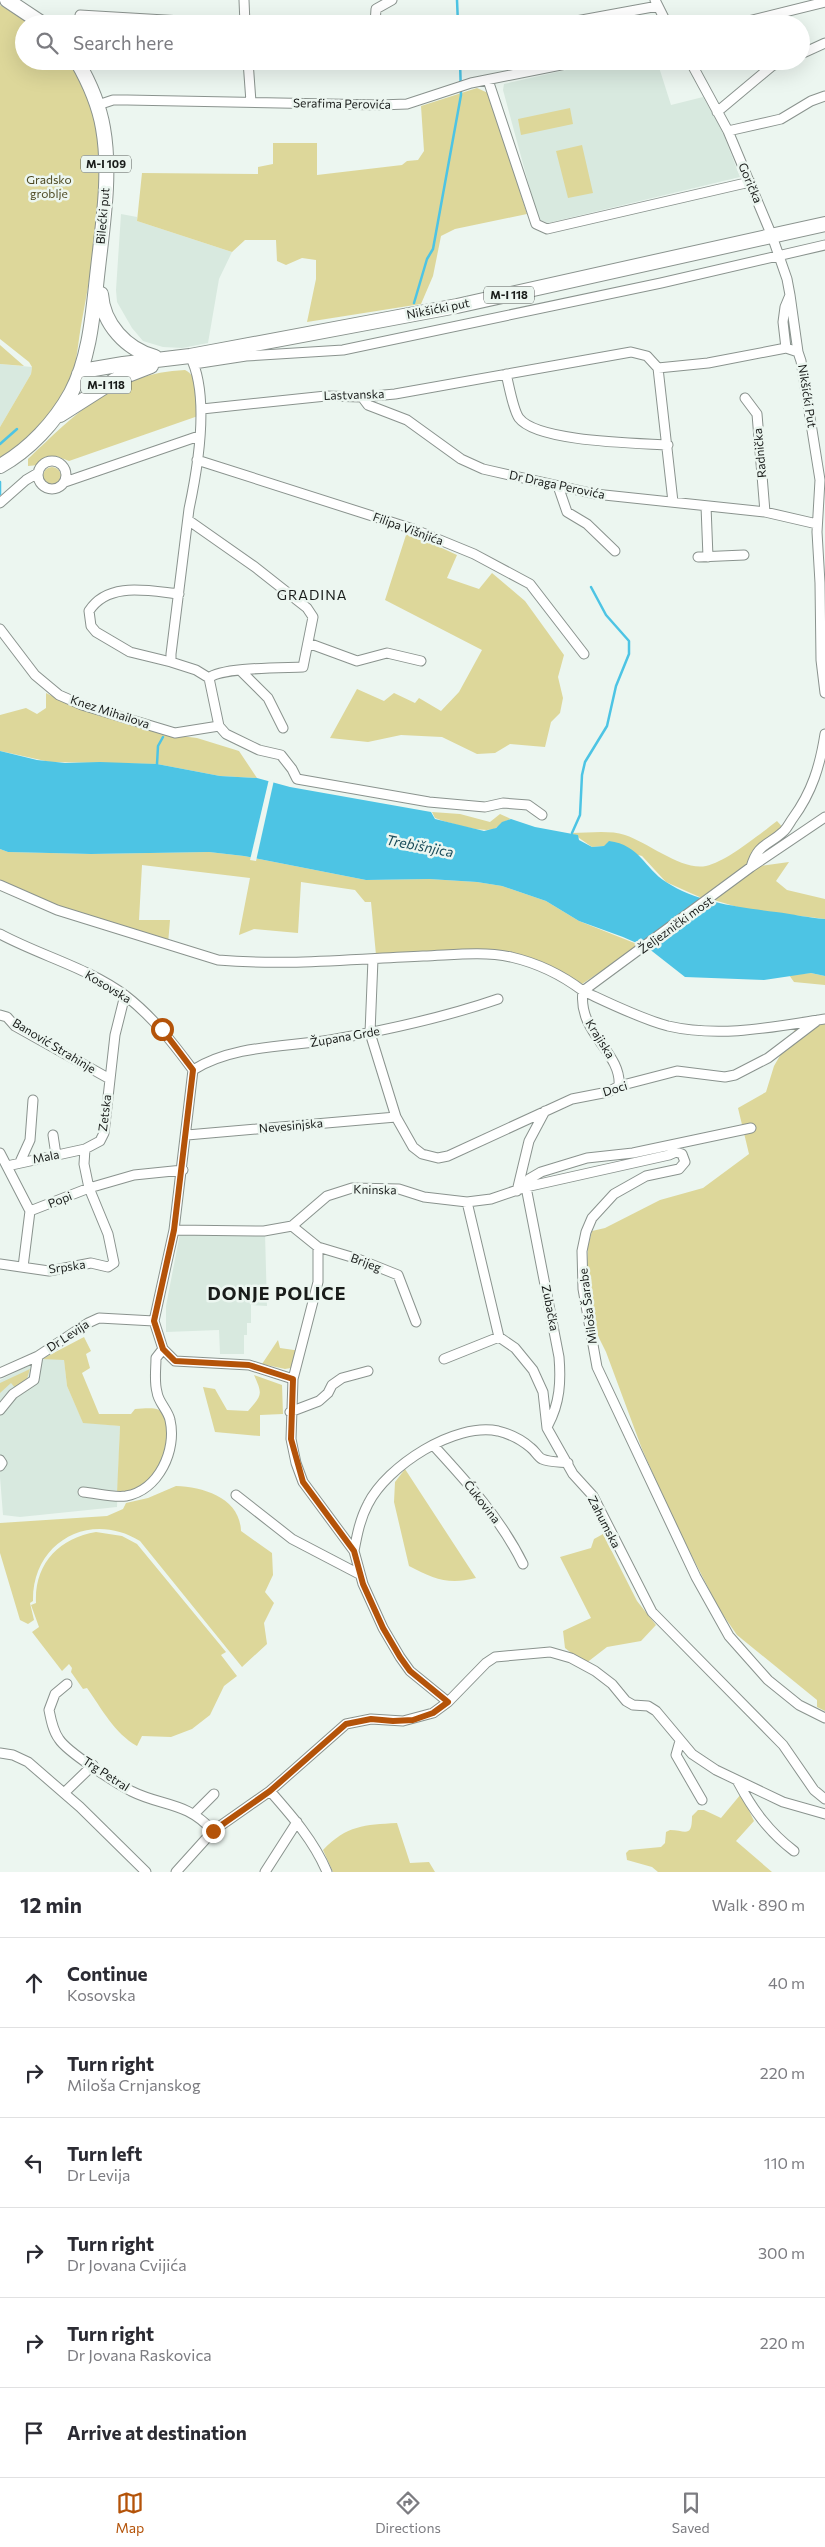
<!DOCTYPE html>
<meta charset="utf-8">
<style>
body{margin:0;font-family:Commissioner,sans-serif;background:#f7f7f7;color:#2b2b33}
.stop{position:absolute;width:15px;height:15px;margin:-11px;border:4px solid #b45309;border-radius:50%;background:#fff}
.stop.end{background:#b45309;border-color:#fff;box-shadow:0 1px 5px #0008}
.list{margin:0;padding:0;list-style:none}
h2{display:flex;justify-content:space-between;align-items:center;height:65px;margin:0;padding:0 20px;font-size:21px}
h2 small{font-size:16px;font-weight:400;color:#7c7c81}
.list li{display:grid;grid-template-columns:32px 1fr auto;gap:15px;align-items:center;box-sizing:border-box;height:90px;padding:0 20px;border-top:1px solid #e1e1e2}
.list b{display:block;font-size:19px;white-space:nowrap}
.list p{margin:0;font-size:16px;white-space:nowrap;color:#7c7c81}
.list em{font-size:16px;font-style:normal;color:#7c7c81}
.icon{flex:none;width:28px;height:28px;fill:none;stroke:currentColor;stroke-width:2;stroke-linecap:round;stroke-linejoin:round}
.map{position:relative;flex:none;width:825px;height:1872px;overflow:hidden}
.search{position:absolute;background:#fff;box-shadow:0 5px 20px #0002;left:15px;right:15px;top:15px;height:55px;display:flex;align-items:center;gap:12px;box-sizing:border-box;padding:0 18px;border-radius:28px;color:#7c7c81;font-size:19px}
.sheet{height:605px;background:#fff}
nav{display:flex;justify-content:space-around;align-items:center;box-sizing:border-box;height:70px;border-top:1px solid #e1e1e2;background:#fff;font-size:14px;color:#7c7c81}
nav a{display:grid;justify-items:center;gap:2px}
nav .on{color:#b45309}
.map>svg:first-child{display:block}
.built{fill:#d8e9df}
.green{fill:#ddd79a}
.water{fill:#4dc4e4}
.pier{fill:#ecf6f0}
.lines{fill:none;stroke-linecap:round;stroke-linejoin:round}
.stream{stroke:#4dc4e4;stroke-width:2.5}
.minor-casing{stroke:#8a938e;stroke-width:11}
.primary-casing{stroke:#8a938e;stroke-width:16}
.minor{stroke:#fff;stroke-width:9}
.primary{stroke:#fff;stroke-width:14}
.route{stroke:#b45309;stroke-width:6}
.labels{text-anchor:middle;stroke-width:5;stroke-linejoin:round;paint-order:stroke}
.shield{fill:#ecf6f0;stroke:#585d5a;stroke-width:1}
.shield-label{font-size:11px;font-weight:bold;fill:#191c1a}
.street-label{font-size:12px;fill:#191c1a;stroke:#ecf6f0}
.park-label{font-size:12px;fill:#4d4922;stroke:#ecf6f0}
.neighbourhood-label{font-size:14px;letter-spacing:1px;fill:#191c1a;stroke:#ecf6f0}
.water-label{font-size:14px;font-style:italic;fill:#1b4d5b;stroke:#ecf6f0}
.district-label{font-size:18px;font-weight:bold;letter-spacing:1px;fill:#191c1a;stroke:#ecf6f0}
</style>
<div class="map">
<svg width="825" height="1872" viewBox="0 0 825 1872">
<rect width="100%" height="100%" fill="#ecf6f0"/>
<path class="built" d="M606,61H657L671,105L703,97L721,128L740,177L548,223L538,219L503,90L504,84Z
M121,214L137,217V221L232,252L219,279L208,343L182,348L163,347L143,341L132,328L117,302L116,290Z
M0,364L32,367L31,374L0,427Z
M180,1233H265L267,1306L251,1305V1323H247V1335H244V1354H220L219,1330L166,1332V1306Z
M42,1359H64L67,1386L83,1422L120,1426L117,1507L20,1517L3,1515L0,1477V1380Z"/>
<path class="green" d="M0,5L31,24H24V61H70C118,128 96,244 82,320C78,341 77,364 70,384C59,417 25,440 0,462V427L31,374L32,367L29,362L0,339Z
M477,88L488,93L491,100L527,214L455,229L441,236L433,276L421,304L307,322L316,279V260L302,258L286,265L277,261L276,240H245L232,252L137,221L142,173L258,174V167L273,164V143H317V175L402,165L407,161L418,160L424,151L421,106Z
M570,108L573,124L521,135L518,119Z
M582,145L593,193L568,198L556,151Z
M0,345L24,366L0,364Z
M185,370C201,378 197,400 198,416L69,461L56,456L39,465L28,466V459C75,414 115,373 185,370Z
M43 476a9 9 0 1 1 18 0a9 9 0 1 1-18 0Z
M407,532L457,555L447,578L479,589L492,573L525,601L564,655L558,677L563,698L560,713L551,722L545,747L510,744L495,753L477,754L442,737L401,735L368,742L330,738L357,689L384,701L394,693L415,703L419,698L441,711L459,692L482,650L385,600Z
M46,693L70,705L172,735L197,738L239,751L257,778L220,776L157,764L50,762L0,751V715L26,708L37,714L46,708Z
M432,812L460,814L490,822L500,814L511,819C504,821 500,826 494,829C482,833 448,823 435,818Z
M777,821L785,830L762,846L752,867L789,862L776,881L787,890L825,899V919L744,909L714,900L740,880L704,899L666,882L642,856L604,846L592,847L572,833C589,833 609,830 625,835C649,843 682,871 706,866C726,862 760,834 777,821Z
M0,849L8,852L91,854L209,852L244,856L366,880L429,879L477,882L502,886L546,901L579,921L642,946L605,972H600L582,984L512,954L492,950L376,955L371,902H365L355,890L301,882L298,933L254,929L239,935L250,878L142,865L139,920H170L168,944L57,910L0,885Z
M811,973L825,976V985L794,982L789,975Z
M825,1022V1711L817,1707V1700L737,1635L719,1609L674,1521L642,1449L606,1352L593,1326L586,1285L588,1246L592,1231L605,1228L660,1200L703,1188L749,1154L738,1108L766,1092L774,1066L797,1026Z
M84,1337L91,1351L86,1354L90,1368L82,1373L99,1414H131L135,1409C143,1409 152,1407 159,1410C175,1418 168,1456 161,1468C152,1483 133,1491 117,1493L120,1426L83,1423L67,1386L64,1360L42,1359Z
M278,1340L280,1348L301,1351L291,1368L285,1369L262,1364Z
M30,1369L25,1385L16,1389L11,1383L0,1393V1383Z
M254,1375L282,1385L283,1414L260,1415V1436L215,1432L203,1387L215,1389L227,1410L248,1411C262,1395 263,1395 254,1375Z
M405,1469L476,1578C448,1585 434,1579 409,1566L394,1502L395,1482Z
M176,1486C204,1487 240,1498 241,1531L272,1553L273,1575L265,1592L274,1603L264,1623L267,1644L242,1667L140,1541C90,1510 32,1542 33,1601L30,1603L34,1620L28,1624L20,1620L0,1553V1523L107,1516L123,1509L126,1503L148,1498Z
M96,1532L122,1536L137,1544L226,1652L221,1655L237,1676L224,1686L210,1715L192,1729L171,1737L142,1736L137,1746C114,1733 102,1709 87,1688L83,1689L71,1672L72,1668L69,1664L62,1671L32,1632L39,1627L31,1605L36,1603C34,1564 59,1538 96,1532Z
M603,1534L637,1601L656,1625L641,1641L607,1647L585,1664L565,1648L563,1631L591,1618L560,1557L591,1548L594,1539Z
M741,1794L754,1821L736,1841L772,1872H658L652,1867L627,1860L626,1853L629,1850L661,1847L665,1843L666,1832L670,1830C685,1830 692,1839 692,1816L698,1810H704L721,1818Z
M397,1823L410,1863L429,1862L435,1872H333L323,1850C347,1825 364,1825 397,1823Z"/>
<path class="water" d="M0,751L37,760L65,763L100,762L157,764L220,776L257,778L290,787L431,812L435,819L484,831L496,828L502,822L511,819L535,827L578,835L579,840L592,847L604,846L609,841C640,845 644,868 666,882C698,903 739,907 776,912C792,914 809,918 825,919V976L811,973L764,980L685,977L648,948L623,937L579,921L546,901L502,886L477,882L429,879L366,880L244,856L209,852L91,854L8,852L0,849Z"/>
<path class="pier" d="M269,779L274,780L256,861L250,860Z"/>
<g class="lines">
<path class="stream" d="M457,0L458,24
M414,303L427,259L433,249L461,95L460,61
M0,444L17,429
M0,482V494
M157,764L158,746L163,737
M572,833L580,815L582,775L585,762L607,726L616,686L629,654V641L606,615L591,587"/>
<defs>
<path id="minor" d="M244,0L245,24
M655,0L667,24
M80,15L233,24
M375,24L376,9L392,0
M560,24L658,6
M736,24L825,2
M801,54L825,43
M248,61L251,102
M690,61L728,131L772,236L787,279L790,295L785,307L783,322L786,348L798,352L801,361L820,480L817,532L820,583L821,660L825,693
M488,80L536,224L547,229L750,182
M98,105L113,100H127L380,105L407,104L471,83L581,61
M717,112L772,66L784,61
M728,131L781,119L811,101L825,96
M790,295L798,352
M190,356C210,395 198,467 189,509L171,654V662L196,670L209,678L219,726L226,734L259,750L281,755L292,769L297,779L429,802L485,807L503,803L528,805L542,815
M194,364L246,356L343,350L661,283L825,245
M658,368L673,502
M506,374C509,385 513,410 519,418C537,442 637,443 668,445
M362,397L368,405L407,420L461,459L483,469L595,494L765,512L817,524
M745,398L757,414L765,512
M202,409L326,396L362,397L395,394L631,352L647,356L658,368L708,363L786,348
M197,460L413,529L474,554L530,584L584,654
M38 475a14 14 0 1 1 28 0a14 14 0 1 1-28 0Z
M65,482L199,436
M558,486L567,512L587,524L615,551
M0,503L26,480L38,473
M706,506L708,557
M188,520L255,567L307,608L313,617L303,667C283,668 222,667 209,678
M698,557L744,555
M0,629L35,675L59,695L82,705L175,733L219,726
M308,643L357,661L387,653L421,661
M171,662L130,652L96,632L91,626L89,611C108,581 149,591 179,594
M240,670L268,698L283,728
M751,867C758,843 768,846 784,831C788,827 790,822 793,818C812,792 820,766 825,734
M0,885L57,910L218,960C286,966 355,959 423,956C453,955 482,951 511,957C537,963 562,975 583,991C609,1003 641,1019 668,1026C720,1038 773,1027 825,1019
M0,934C41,956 89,968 126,996C153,1017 173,1043 193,1070
M373,959L370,1033L396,1117L413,1147L422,1154L438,1158L448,1156L572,1099L608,1092L619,1086L677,1071L725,1077L735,1075L768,1058L818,1020
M125,995L115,1035L104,1133L100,1141L85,1149L84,1164L89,1188L134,1175L183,1170
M0,1015L7,1017L15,1026L108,1078
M193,1070L174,1230L154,1321L163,1349L175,1361L249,1365L293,1379
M193,1070C233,1045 285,1047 330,1040C387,1030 443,1018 498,999
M619,1086C622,1052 577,1033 583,991L751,867L825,817
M53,1135L56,1155
M187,1135L396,1117
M0,1153L30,1211L23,1267
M20,1162L30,1140L33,1100
M7,1166L85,1149
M517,1191L529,1141L545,1111
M467,1202L499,1337L515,1348L533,1370L543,1392L547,1428L573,1474L593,1496L652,1612L783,1745L814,1790L825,1799
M292,1226L318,1247L358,1259L398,1275L416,1322
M174,1230L264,1231L292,1226L327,1196L352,1188L399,1189L424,1197L467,1202L491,1199L526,1187L669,1155L676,1152L682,1154L685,1162L679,1169L646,1176L614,1194L592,1218L586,1232L582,1251L583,1289L597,1367L696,1577L729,1636L768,1680L799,1705L825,1718
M318,1247V1282L293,1379L291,1439L296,1463L303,1482L354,1551L363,1584L383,1628L400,1657L410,1671L448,1702
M0,1264L49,1271L91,1263L108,1267L114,1263L108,1234L89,1188L30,1211
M444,1359L499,1337
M0,1373L38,1356L88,1323L99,1318L154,1321
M0,1410L13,1394L34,1380L38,1356
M290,1412L319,1401L328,1393L332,1385L342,1378L368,1371
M548,1425C560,1403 561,1381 559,1357L526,1187L529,1179L541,1172L587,1158L633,1153L751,1128
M434,1446C467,1482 501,1519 523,1564
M0,1460L2,1463L0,1466
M83,1492C96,1493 113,1498 126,1496C159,1490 177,1450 170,1420C168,1410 158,1402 157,1392C154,1382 156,1369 156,1358L163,1349
M236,1495L292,1539L359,1574
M354,1551C357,1535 360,1519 368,1504C387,1466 455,1422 498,1431C510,1434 522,1440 531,1448C535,1451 538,1457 542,1459C549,1462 560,1462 568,1463
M67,1684L55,1694L49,1710C51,1720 53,1731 59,1739C67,1752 116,1783 131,1791C163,1807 186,1801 213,1831
M680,1741L676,1755L702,1800
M0,1753L13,1755L28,1762L80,1807L146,1872
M738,1782C753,1810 769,1832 794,1851
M270,1791C292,1816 314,1841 327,1872
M64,1793L93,1765
M194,1814L214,1794
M176,1872L213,1831L270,1791L346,1724L371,1719L403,1721L433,1713L448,1702L486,1663L495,1657L550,1652L571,1658L595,1671L612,1684L626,1701L633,1705L648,1706L656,1711L692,1754L716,1770L783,1802L825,1814
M265,1872L297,1822"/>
<path id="primary" d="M7,0L43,24
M101,294C103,324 126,349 155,357
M79,374L88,370L123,364L190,356L457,306L825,224
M60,415L115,380L151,366
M0,466C29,450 55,422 71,393C91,355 93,310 98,268C103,223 111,173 103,128C99,104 89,82 77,61"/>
</defs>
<use href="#minor" class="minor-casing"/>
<use href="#primary" class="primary-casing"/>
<use href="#minor" class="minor"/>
<use href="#primary" class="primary"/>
</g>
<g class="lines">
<path class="route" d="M162,1029L193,1070L174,1230L154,1321L163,1349L175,1361L249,1365L293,1379L291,1439L303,1482L354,1551L363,1584L383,1628L400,1657L410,1671L448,1702L433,1713L413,1720L393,1721L371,1719L346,1724L270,1791L213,1831"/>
</g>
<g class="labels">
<g class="shield">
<rect x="81" y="155.5" width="50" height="17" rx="4"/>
<rect x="484" y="286.5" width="50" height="17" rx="4"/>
<rect x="81" y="376.5" width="50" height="17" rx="4"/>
</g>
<g class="shield-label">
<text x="106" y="168">M-I 109</text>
<text x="509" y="299">M-I 118</text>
<text x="106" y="389">M-I 118</text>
</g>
<g class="street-label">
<text transform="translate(342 104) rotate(1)" y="4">Serafima Perovića</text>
<text transform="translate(750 183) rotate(67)" y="4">Gorička</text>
<text transform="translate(103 216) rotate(-85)" y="4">Bilećki put</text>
<text transform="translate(438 309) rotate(-11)" y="4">Nikšićki put</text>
<text transform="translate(354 395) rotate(-2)" y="4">Lastvanska</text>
<text transform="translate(807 396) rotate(81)" y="4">Nikšićki Put</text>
<text transform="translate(760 453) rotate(-95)" y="4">Radnička</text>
<text transform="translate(557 485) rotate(12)" y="4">Dr Draga Perovića</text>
<text transform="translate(408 529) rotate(20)" y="4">Filipa Višnjića</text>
<text transform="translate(110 712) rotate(18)" y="4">Knez Mihailova</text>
<text transform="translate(676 925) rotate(-36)" y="4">Željeznički most</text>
<text transform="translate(108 987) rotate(31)" y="4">Kosovska</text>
<text transform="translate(345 1037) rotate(-10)" y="4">Župana Grde</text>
<text transform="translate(600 1039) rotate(58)" y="4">Krajiska</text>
<text transform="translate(54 1046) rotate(31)" y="4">Banović Strahinje</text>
<text transform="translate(615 1089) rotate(-17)" y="4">Doci</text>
<text transform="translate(105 1113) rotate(-83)" y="4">Zetska</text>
<text transform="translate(291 1126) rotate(-5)" y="4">Nevesinjska</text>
<text transform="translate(46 1157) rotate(-11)" y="4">Mala</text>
<text transform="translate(375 1190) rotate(1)" y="4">Kninska</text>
<text transform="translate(60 1200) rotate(-21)" y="4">Popi</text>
<text transform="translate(366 1263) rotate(20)" y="4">Brijeg</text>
<text transform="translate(67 1267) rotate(-8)" y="4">Srpska</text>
<text transform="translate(588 1306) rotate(-97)" y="4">Miloša Šarabe</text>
<text transform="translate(550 1308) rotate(79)" y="4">Zubačka</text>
<text transform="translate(68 1336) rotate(-33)" y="4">Dr Levija</text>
<text transform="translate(482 1502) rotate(52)" y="4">Ćukovina</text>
<text transform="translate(604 1522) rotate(63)" y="4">Zahumska</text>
<text transform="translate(106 1774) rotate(33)" y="4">Trg Petral</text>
</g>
<g class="park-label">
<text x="49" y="184">Gradsko<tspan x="49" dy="14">groblje</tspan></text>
</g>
<g class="neighbourhood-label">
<text x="312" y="600">GRADINA</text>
</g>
<g class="water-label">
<text transform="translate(420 846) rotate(11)" y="5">Trebišnjica</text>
</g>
<g class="district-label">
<text x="277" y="1300">DONJE POLICE</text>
</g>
</g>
</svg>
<div class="stop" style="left:162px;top:1029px"></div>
<div class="stop end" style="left:213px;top:1831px"></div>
<div class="search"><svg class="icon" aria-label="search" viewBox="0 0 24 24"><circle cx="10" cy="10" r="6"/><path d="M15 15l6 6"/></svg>Search here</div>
</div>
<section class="sheet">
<h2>12 min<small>Walk · 890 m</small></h2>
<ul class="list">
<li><svg class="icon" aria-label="ahead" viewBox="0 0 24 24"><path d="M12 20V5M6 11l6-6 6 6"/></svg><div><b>Continue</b><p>Kosovska</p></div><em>40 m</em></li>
<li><svg class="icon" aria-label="right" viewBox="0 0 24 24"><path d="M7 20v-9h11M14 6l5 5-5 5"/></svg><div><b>Turn right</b><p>Miloša Crnjanskog</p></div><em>220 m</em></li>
<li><svg class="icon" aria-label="left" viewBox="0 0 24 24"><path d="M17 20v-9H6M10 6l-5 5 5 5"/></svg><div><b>Turn left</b><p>Dr Levija</p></div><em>110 m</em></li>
<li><svg class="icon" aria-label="right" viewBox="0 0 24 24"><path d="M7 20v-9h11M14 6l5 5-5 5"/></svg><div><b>Turn right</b><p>Dr Jovana Cvijića</p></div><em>300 m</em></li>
<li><svg class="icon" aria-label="right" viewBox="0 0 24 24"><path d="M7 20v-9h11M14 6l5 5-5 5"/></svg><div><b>Turn right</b><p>Dr Jovana Raskovica</p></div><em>220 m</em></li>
<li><svg class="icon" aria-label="arrive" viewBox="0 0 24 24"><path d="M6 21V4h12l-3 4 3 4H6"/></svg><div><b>Arrive at destination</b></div></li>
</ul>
</section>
<nav>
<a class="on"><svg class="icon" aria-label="map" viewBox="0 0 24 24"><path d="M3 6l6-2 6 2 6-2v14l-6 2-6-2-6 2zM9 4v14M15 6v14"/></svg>Map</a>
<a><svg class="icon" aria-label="directions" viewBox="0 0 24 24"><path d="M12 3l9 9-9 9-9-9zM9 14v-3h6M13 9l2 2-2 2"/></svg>Directions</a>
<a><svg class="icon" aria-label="saved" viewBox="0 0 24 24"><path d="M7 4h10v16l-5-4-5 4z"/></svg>Saved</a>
</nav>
